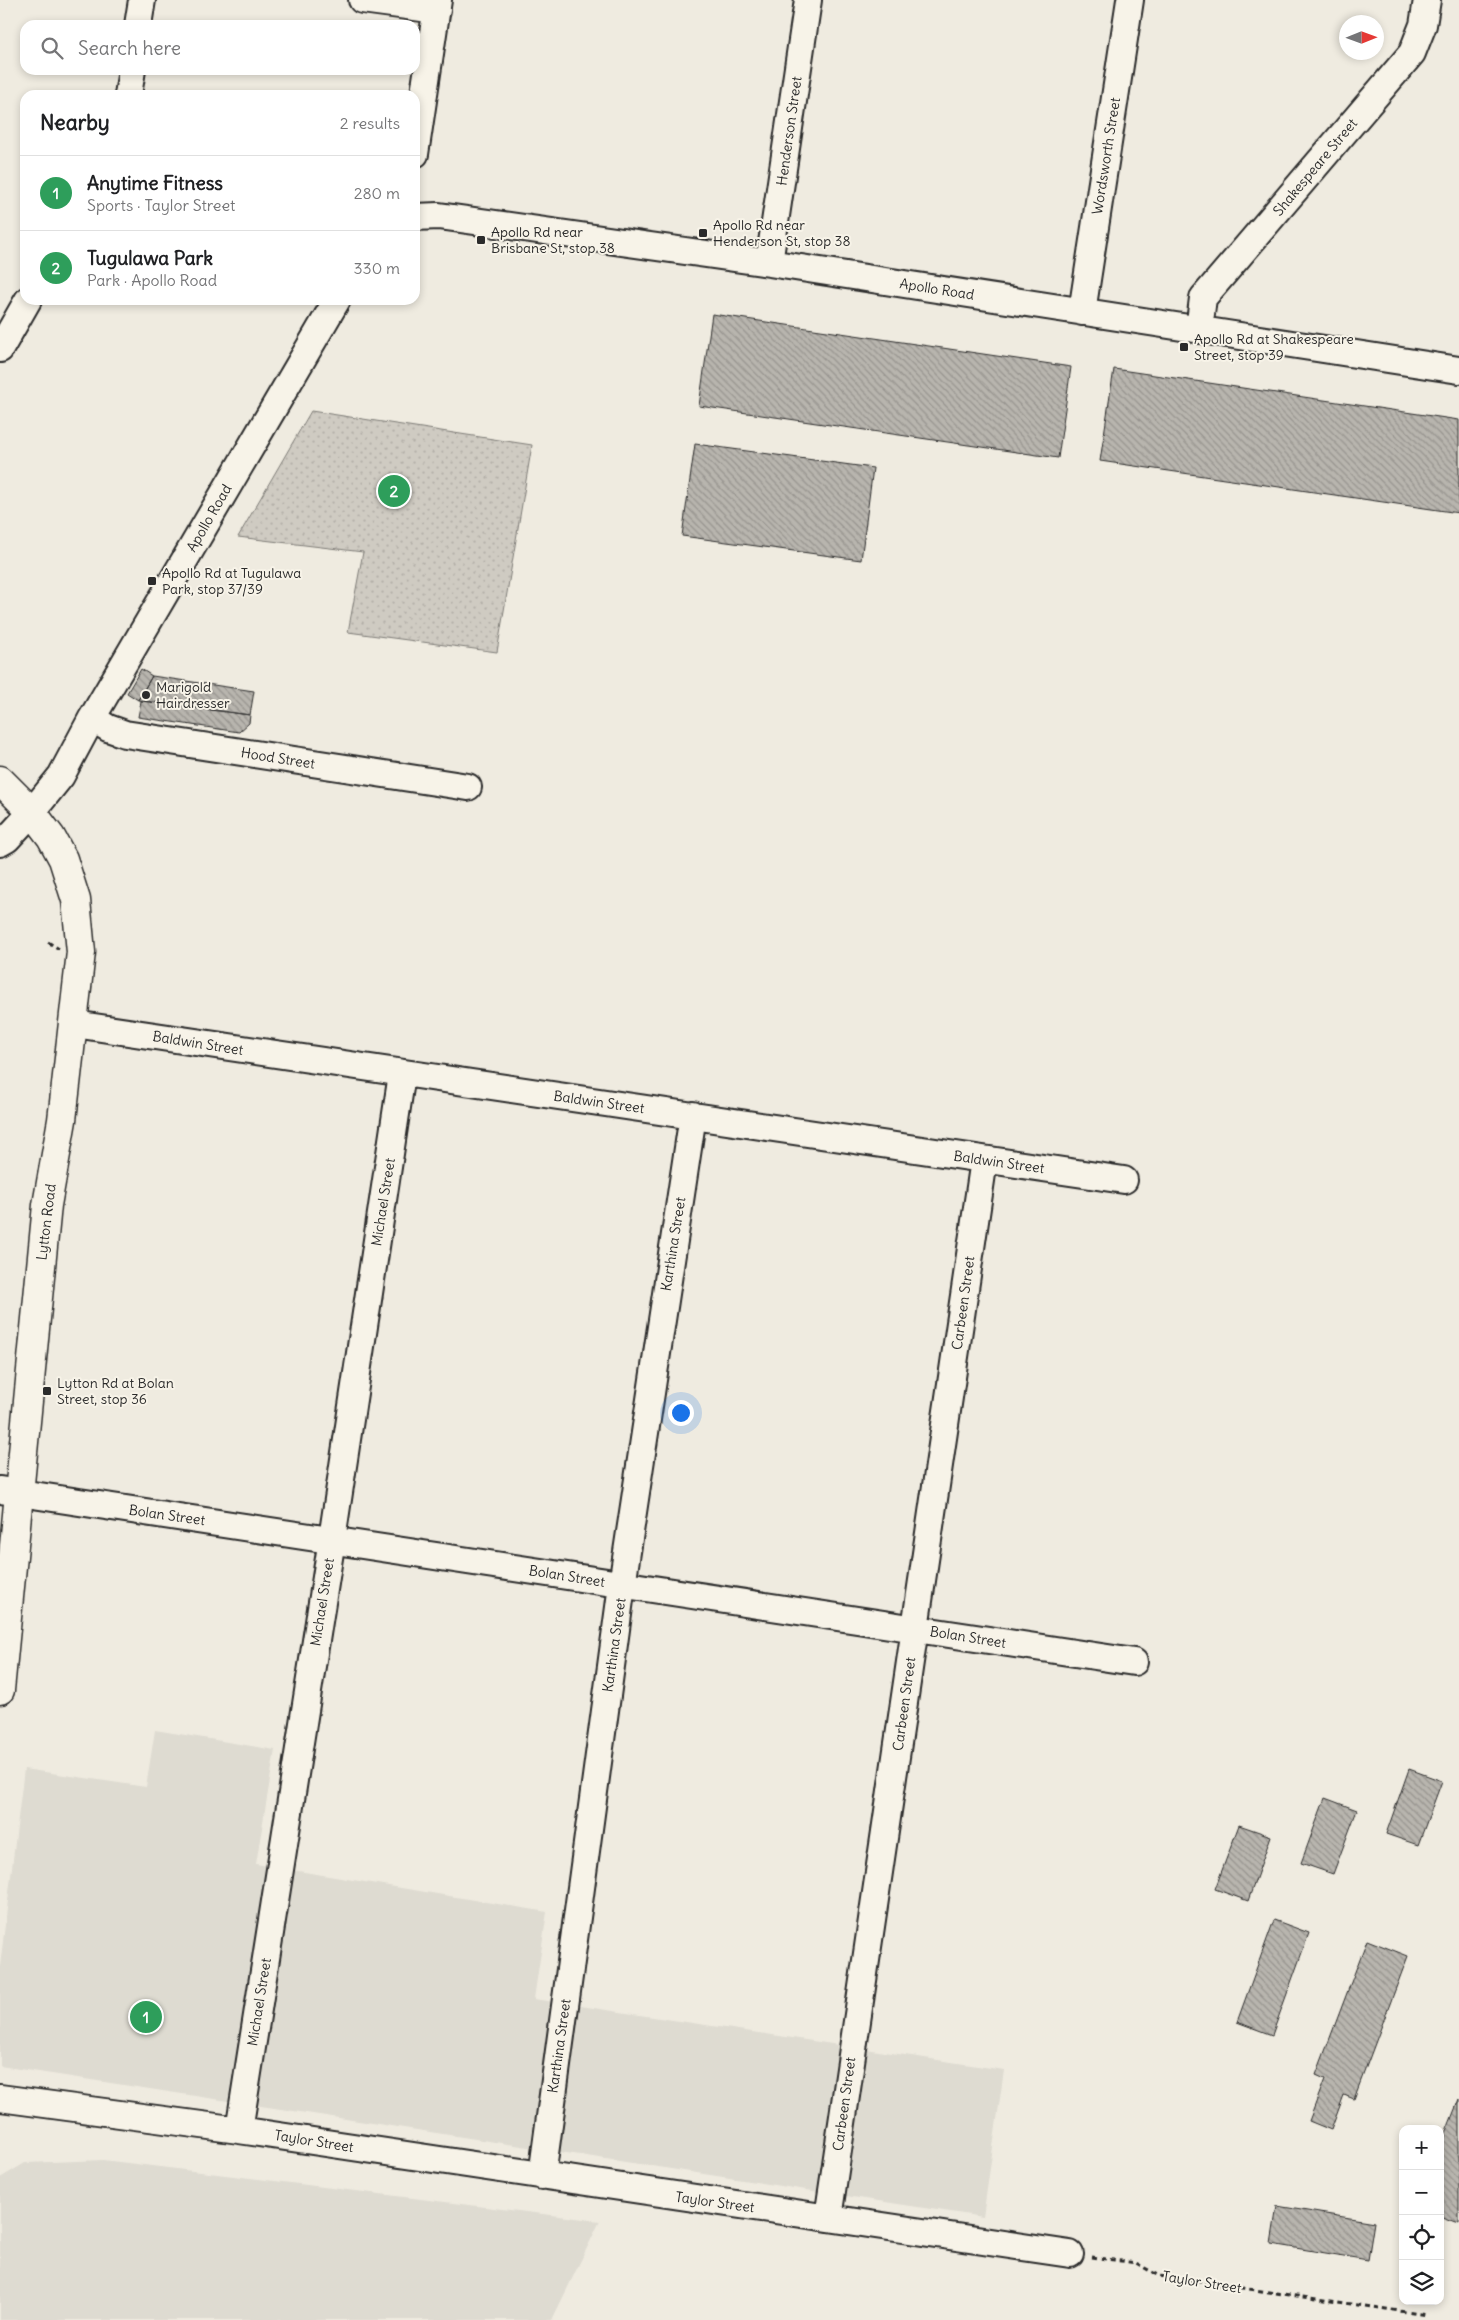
<!DOCTYPE html>
<meta charset="utf-8">
<style>
body{margin:0;font-family:Delius,sans-serif;background:#f6f6f6;color:#202124}
.controls{position:absolute;right:15px;bottom:15px;display:grid;overflow:hidden;border-radius:10px;box-shadow:0 2px 8px #0003}
.controls button{width:45px;height:45px;display:grid;place-items:center;padding:0;border:0;border-bottom:1px solid #e0e0e0;background:#fff;color:#202124;font:25px sans-serif}
.compass{position:absolute;left:1339px;top:15px;width:45px;height:45px;border-radius:50%;background:#fff;box-shadow:0 2px 8px #0003;rotate:89deg}
.you{position:absolute;left:680px;top:1412px;width:18px;height:18px;margin:-12px;border:4px solid #fff;border-radius:50%;background:#1a73e8;box-shadow:0 0 0 8px #1a73e833}
.badge{display:grid;place-items:center;width:32px;height:32px;border-radius:50%;background:#0f766e;color:#fff;font-size:16px;font-weight:700}
.pin{position:absolute;translate:-50% -50%;border:2px solid #fff;box-shadow:0 1px 5px #0006}
.list{margin:0;padding:0;list-style:none}
h2{display:flex;justify-content:space-between;align-items:center;height:65px;margin:0;padding:0 20px;font-size:21px}
h2 small{font-size:16px;font-weight:400;color:#757577}
.list li{display:grid;grid-template-columns:32px 1fr auto;gap:15px;align-items:center;box-sizing:border-box;height:75px;padding:0 20px;border-top:1px solid #e0e0e0}
.list b{display:block;font-size:19px;white-space:nowrap}
.list p{margin:0;font-size:16px;white-space:nowrap;color:#757577}
.list em{font-size:16px;font-style:normal;color:#757577}
.icon{flex:none;width:28px;height:28px;fill:none;stroke:currentColor;stroke-width:2;stroke-linecap:round;stroke-linejoin:round}
.map{position:relative;flex:none;width:1459px;height:2320px;overflow:hidden}
.search{position:absolute;background:#fff;box-shadow:0 2px 8px #0003;left:20px;top:20px;width:400px;height:55px;display:flex;align-items:center;gap:12px;box-sizing:border-box;padding:0 18px;border-radius:15px;color:#757577;font-size:19px}
.panel{position:absolute;background:#fff;box-shadow:0 2px 8px #0003;left:20px;top:90px;width:400px;height:215px;border-radius:15px}
.map>svg:first-child{display:block}
.built{fill:#dedbd1}
.park{fill:url(#park-dots);stroke:#7d7b76}
.building{fill:url(#building-back-hatch);stroke:#2b2b2b}
.lines{fill:none;stroke-linecap:round;stroke-linejoin:round}
.minor-casing{stroke:#2b2b2b;stroke-width:30}
.major-casing{stroke:#2b2b2b;stroke-width:31}
.path{stroke:#2b2b2b;stroke-width:3;stroke-dasharray:5 4;stroke-linecap:butt}
.minor{stroke:#f7f3e8;stroke-width:26}
.major{stroke:#f7f3e8;stroke-width:28}
.poi-dot{fill:#2b2b2b;stroke:#f7f3e8;stroke-width:2}
.labels{text-anchor:middle;stroke-width:4;stroke-linejoin:round;paint-order:stroke}
.street-label{font-size:14px;fill:#2b2b2b;stroke:#f7f3e8}
.poi-label{font-size:14px;fill:#2b2b2b;stroke:#f7f3e8;text-anchor:start}
</style>
<div class="map">
<svg width="1459" height="2320" viewBox="0 0 1459 2320">
<defs>
<pattern id="park-dots" width="8" height="8" patternUnits="userSpaceOnUse" patternTransform="scale(1.25)"><rect width="8" height="8" fill="#cfcbc2"/><path d="M2 2h.1M6 6h.1" fill="none" stroke="#b2aea7" stroke-width="1.8" stroke-linecap="round"/></pattern>
<pattern id="building-back-hatch" width="6" height="6" patternUnits="userSpaceOnUse" patternTransform="scale(1.25)"><rect width="6" height="6" fill="#b8b5ae"/><path d="M-1 5l2 2M0 0l6 6M5-1l2 2" fill="none" stroke="#96938e"/></pattern>
</defs>
<rect width="100%" height="100%" fill="#efebe0"/>
<filter id="ink" filterUnits="userSpaceOnUse"><feTurbulence type="fractalNoise" baseFrequency=".02" numOctaves="2"/><feDisplacementMap in="SourceGraphic" scale="10" xChannelSelector="R" yChannelSelector="G"/><feConvolveMatrix kernelMatrix="1 2 1 2 8 2 1 2 1" color-interpolation-filters="sRGB"/></filter>
<g filter="url(#ink)">
<path class="built" d="M155,1730L275,1750L256,1864L547,1912L534,1999L1004,2070L983,2217L0,2066V1966L24,1769L146,1787Z
M103,2160L600,2221L552,2320H0V2178L25,2163Z"/>
<path class="park" d="M311,411L532,445L497,652L348,632L363,552L238,537Z"/>
<path class="building" d="M712,314L1071,367L1058,458L699,406Z
M1114,369L1459,420V513L1100,461Z
M695,444L873,468L861,560L682,536Z
M141,669L152,676L138,700L127,693Z
M152,676L254,691L250,715L138,700Z
M141,701L250,715L249,723L239,732L138,717Z
M1409,1769L1442,1781L1418,1845L1386,1834Z
M1325,1798L1357,1810L1333,1874L1301,1863Z
M1239,1825L1271,1836L1248,1901L1215,1889Z
M1274,1920L1309,1933L1272,2035L1237,2022Z
M1367,1940L1408,1956L1354,2099L1344,2095L1331,2130L1309,2121L1325,2079L1316,2075Z
M1459,2099V2223L1440,2216V2147Z
M1277,2206L1374,2222L1368,2260L1271,2244Z"/>
<g class="lines">
<defs>
<path id="minor" d="M362,0L437,10
M138,25L142,0
M128,95L132,70
M415,154L438,0
M415,217L439,216L769,263L1459,370
M769,263L808,0
M1082,312L1130,0
M1199,330L1203,298L1412,53L1423,25L1427,0
M0,349L28,300
M92,718L108,728L125,734L468,787
M0,843L7,839L32,812L61,776L92,718L337,300
M74,1024L1124,1180
M0,1490L1134,1662
M0,2098L239,2130L1070,2254
M239,2130L332,1539L402,1074
M542,2176L622,1585L693,1115
M828,2218L984,1160"/>
<path id="major" d="M0,780L32,812L51,837L63,859L76,900L81,952L62,1120L47,1205L0,1690"/>
</defs>
<use href="#minor" class="minor-casing"/>
<use href="#major" class="major-casing"/>
<path class="path" d="M48,942L59,949
M1092,2257L1136,2263L1159,2276L1427,2315"/>
<use href="#minor" class="minor"/>
<use href="#major" class="major"/>
</g>
</g>
<g class="poi-dot">
<rect x="698" y="228" width="10" height="10" rx="2.5"/>
<rect x="476" y="235" width="10" height="10" rx="2.5"/>
<rect x="1179" y="342" width="10" height="10" rx="2.5"/>
<rect x="147" y="576" width="10" height="10" rx="2.5"/>
<circle cx="146" cy="695" r="5"/>
<rect x="42" y="1386" width="10" height="10" rx="2.5"/>
</g>
<g class="labels">
<g class="street-label">
<text transform="translate(789 131) rotate(-82)" y="5">Henderson Street</text>
<text transform="translate(1106 156) rotate(-81)" y="5">Wordsworth Street</text>
<text transform="translate(1315 167) rotate(-50)" y="5">Shakespeare Street</text>
<text transform="translate(937 289) rotate(9)" y="5">Apollo Road</text>
<text transform="translate(209 518) rotate(-60)" y="5">Apollo Road</text>
<text transform="translate(278 758) rotate(9)" y="5">Hood Street</text>
<text transform="translate(198 1043) rotate(9)" y="5">Baldwin Street</text>
<text transform="translate(599 1102) rotate(8)" y="5">Baldwin Street</text>
<text transform="translate(999 1162) rotate(8)" y="5">Baldwin Street</text>
<text transform="translate(383 1202) rotate(-81)" y="5">Michael Street</text>
<text transform="translate(46 1222) rotate(-83)" y="5">Lytton Road</text>
<text transform="translate(673 1244) rotate(-81)" y="5">Karthina Street</text>
<text transform="translate(963 1303) rotate(-82)" y="5">Carbeen Street</text>
<text transform="translate(167 1515) rotate(8)" y="5">Bolan Street</text>
<text transform="translate(567 1576) rotate(9)" y="5">Bolan Street</text>
<text transform="translate(322 1602) rotate(-81)" y="5">Michael Street</text>
<text transform="translate(968 1637) rotate(9)" y="5">Bolan Street</text>
<text transform="translate(614 1645) rotate(-82)" y="5">Karthina Street</text>
<text transform="translate(904 1704) rotate(-82)" y="5">Carbeen Street</text>
<text transform="translate(259 2002) rotate(-81)" y="5">Michael Street</text>
<text transform="translate(559 2046) rotate(-82)" y="5">Karthina Street</text>
<text transform="translate(844 2104) rotate(-82)" y="5">Carbeen Street</text>
<text transform="translate(314 2141) rotate(9)" y="5">Taylor Street</text>
<text transform="translate(715 2202) rotate(8)" y="5">Taylor Street</text>
<text transform="translate(1202 2282) rotate(9)" y="5">Taylor Street</text>
</g>
<g class="poi-label">
<text x="713" y="230">Apollo Rd near<tspan x="713" dy="16">Henderson St, stop 38</tspan></text>
<text x="491" y="237">Apollo Rd near<tspan x="491" dy="16">Brisbane St, stop 38</tspan></text>
<text x="1194" y="344">Apollo Rd at Shakespeare<tspan x="1194" dy="16">Street, stop 39</tspan></text>
<text x="162" y="578">Apollo Rd at Tugulawa<tspan x="162" dy="16">Park, stop 37/39</tspan></text>
<text x="156" y="692">Marigold<tspan x="156" dy="16">Hairdresser</tspan></text>
<text x="57" y="1388">Lytton Rd at Bolan<tspan x="57" dy="16">Street, stop 36</tspan></text>
</g>
</g>
</svg>
<div class="controls">
<button>+</button>
<button>−</button>
<button><svg class="icon" aria-label="locate" viewBox="0 0 24 24"><circle cx="12" cy="12" r="6"/><path d="M12 2v4M12 18v4M2 12h4M18 12h4"/></svg></button>
<button><svg class="icon" aria-label="layers" viewBox="0 0 24 24"><path d="M12 4l9 5-9 5-9-5zM3 14l9 5 9-5"/></svg></button>
</div>
<svg class="compass" viewBox="-18 -18 36 36"><path d="M0-13l5 13h-10z" fill="#e53935"/><path d="M0 13l5-13h-10z" fill="#757577"/></svg>
<div class="you"></div>
<div class="pin badge" style="left:146px;top:2017px;background:#2e9e5b">1</div>
<div class="pin badge" style="left:394px;top:491px;background:#2e9e5b">2</div>
<div class="search"><svg class="icon" aria-label="search" viewBox="0 0 24 24"><circle cx="10" cy="10" r="6"/><path d="M15 15l6 6"/></svg>Search here</div>
<section class="panel">
<h2>Nearby<small>2 results</small></h2>
<ul class="list">
<li><span class="badge" style="background:#2e9e5b">1</span><div><b>Anytime Fitness</b><p>Sports · Taylor Street</p></div><em>280 m</em></li>
<li><span class="badge" style="background:#2e9e5b">2</span><div><b>Tugulawa Park</b><p>Park · Apollo Road</p></div><em>330 m</em></li>
</ul>
</section>
</div>
